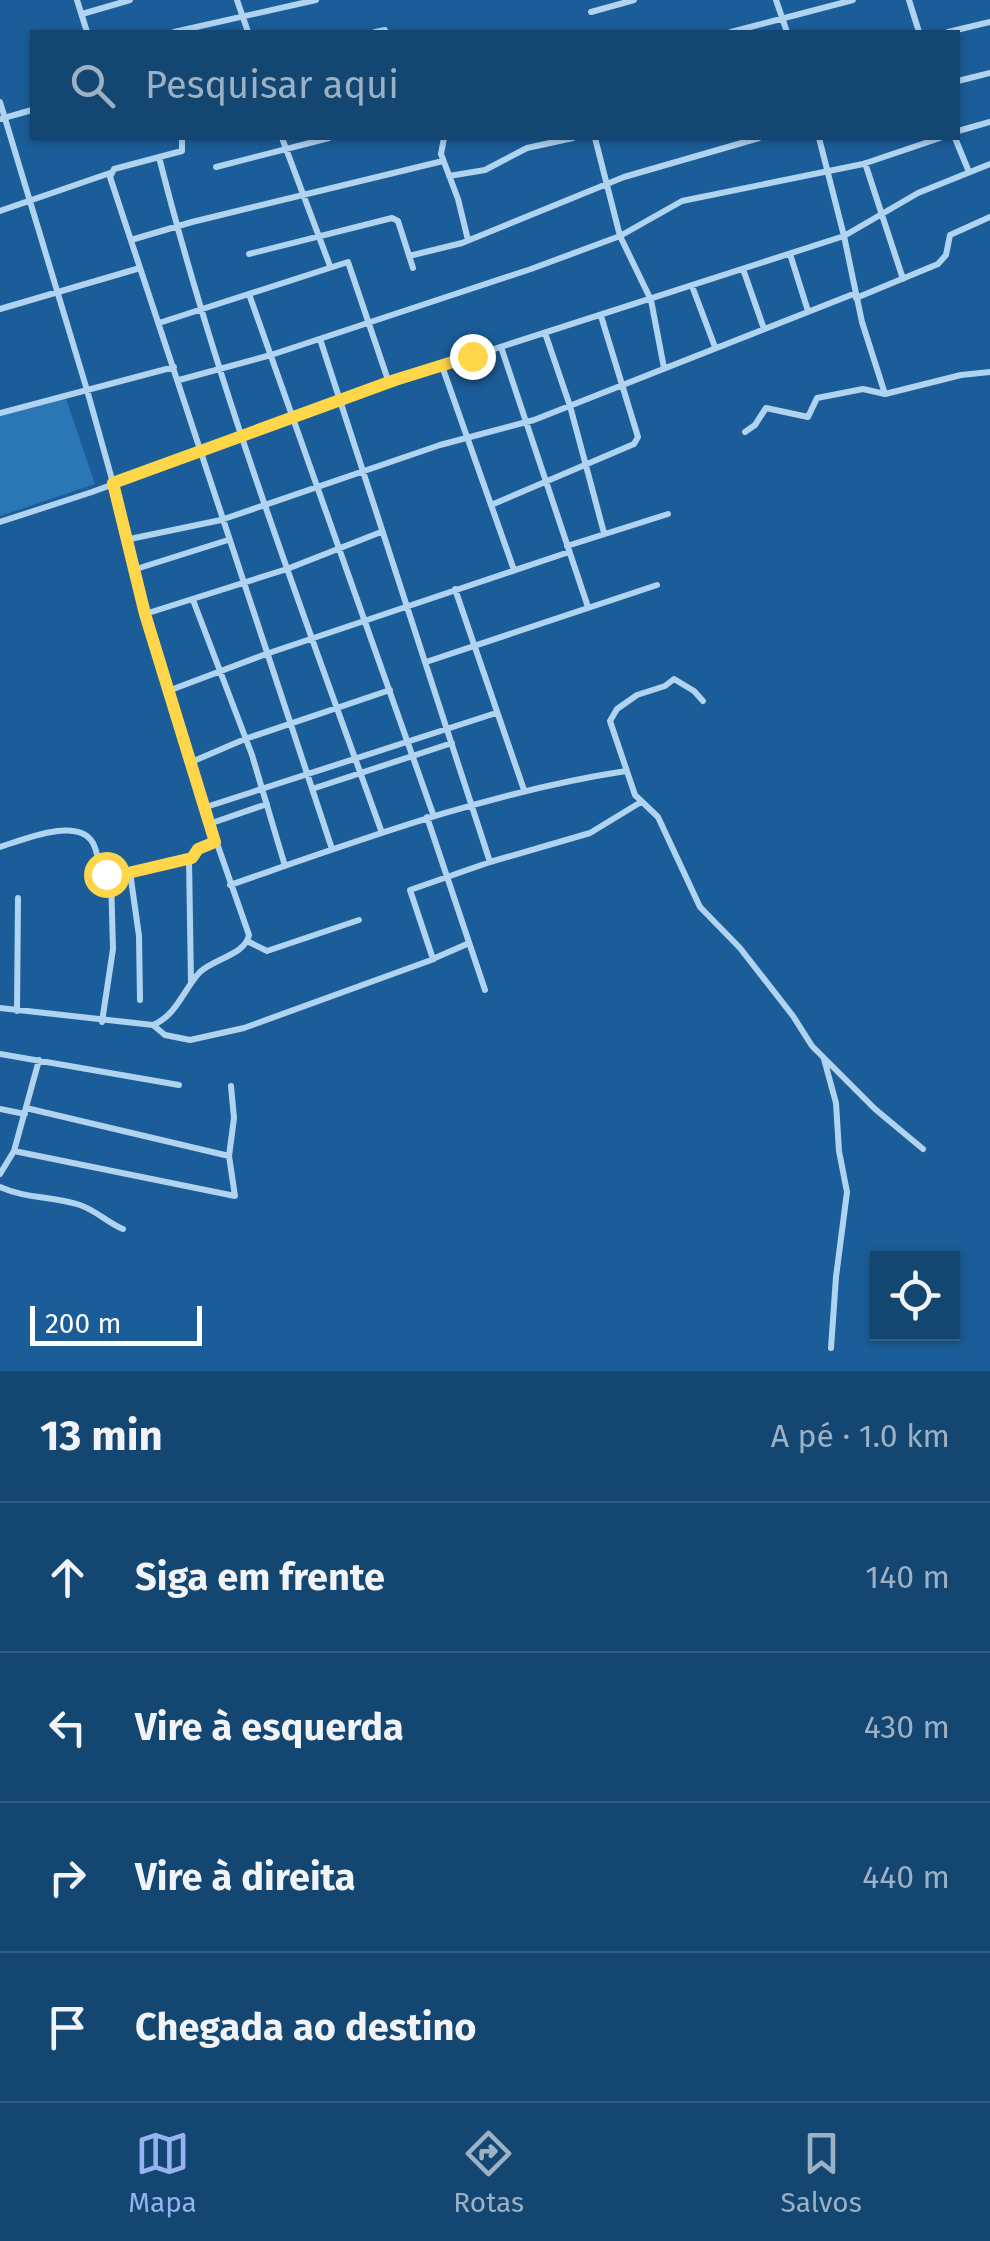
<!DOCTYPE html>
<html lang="pt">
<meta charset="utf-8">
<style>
body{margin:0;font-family:"Fira Sans",sans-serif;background:#21507a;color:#f1f3f6}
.controls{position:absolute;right:30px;bottom:30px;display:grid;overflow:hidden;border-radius:0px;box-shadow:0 2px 8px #0004}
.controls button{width:90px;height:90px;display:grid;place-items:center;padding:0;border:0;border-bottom:2px solid #335e84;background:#144672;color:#f1f3f6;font:50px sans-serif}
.scale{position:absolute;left:30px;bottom:25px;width:172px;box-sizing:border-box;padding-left:10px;border:5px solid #fff;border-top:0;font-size:28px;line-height:35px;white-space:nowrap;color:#fff;-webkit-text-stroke:8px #1b5d98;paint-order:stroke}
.stop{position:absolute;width:30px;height:30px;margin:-22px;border:8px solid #ffd54a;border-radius:50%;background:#fff}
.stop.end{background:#ffd54a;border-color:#fff;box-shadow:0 2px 10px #0008}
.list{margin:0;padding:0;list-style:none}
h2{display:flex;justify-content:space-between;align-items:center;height:130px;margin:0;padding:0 40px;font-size:42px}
h2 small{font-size:32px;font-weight:400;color:#9db1c4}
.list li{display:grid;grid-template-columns:65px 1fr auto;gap:30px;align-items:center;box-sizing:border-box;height:150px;padding:0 40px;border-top:2px solid #335e84}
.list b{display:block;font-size:38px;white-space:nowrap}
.list em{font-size:32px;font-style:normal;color:#9db1c4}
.icon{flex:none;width:55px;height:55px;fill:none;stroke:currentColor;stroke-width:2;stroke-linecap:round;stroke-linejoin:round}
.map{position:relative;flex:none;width:990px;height:1371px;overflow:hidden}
.search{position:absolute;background:#144672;box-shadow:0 2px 8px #0004;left:30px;right:30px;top:30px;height:110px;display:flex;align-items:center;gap:25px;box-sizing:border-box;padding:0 35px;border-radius:0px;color:#9db1c4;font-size:38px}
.sheet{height:730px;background:#144672}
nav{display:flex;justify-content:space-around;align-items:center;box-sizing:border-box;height:140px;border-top:2px solid #335e84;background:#144672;font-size:28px;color:#9db1c4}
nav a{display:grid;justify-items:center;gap:5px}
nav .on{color:#95b2f1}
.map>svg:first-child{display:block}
.green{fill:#2b76b5}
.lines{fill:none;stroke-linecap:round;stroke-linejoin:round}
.minor{stroke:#b0d3f0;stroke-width:6}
.route{stroke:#ffd54a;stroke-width:12}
</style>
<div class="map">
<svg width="990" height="1371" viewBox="0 0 990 1371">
<rect width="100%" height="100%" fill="#1b5d98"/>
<path class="green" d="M64,393L95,484L0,516V413Z"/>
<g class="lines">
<path class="minor" d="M77,0L87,32
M237,0L248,32
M776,0L787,32
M909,0L919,32
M591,12L634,0
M82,14L130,0
M174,32L316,0
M375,32L385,30
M731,32L853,0
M948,32L990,22
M958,81L990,73
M0,102L87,390L113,483L126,544L189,763L249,935C245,955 215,958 200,972C183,990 177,1015 153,1025L0,1008
M0,119L32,110
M958,131L990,122
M182,138V151L114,169L110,177L332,849
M282,138L330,266
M444,138L441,154L458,199L468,240
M595,138L620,236L651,300L664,368
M955,138L969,172
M159,157C217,387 302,610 382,833
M865,163L903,279
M216,167L329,138
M449,176L485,170L527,148L573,138
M0,211L110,173
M131,240L192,222L443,161
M249,254L392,218L398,221L413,268
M790,254L808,311
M409,256L462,243L624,177L759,138
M743,269L764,329
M692,286L715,347
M249,294L433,814
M856,298L938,264L946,255L950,235L990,217
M0,309L140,268
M159,323L348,262L389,383
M545,333L570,406L604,533
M320,339L490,862
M501,347L588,607
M442,366L514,570
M179,380L271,355L531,269L620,236L682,201L863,164L940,138
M885,394L862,322L844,236L918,193L990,164
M0,413L174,367
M745,432L755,425L766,408L808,417L817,398L863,389L885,394L961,375L990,372
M491,505L634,444L638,437L601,316
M0,522L92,492L395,381L844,236L819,138
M125,540L221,520L440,445L534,420L856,293
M567,546L668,514
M133,570L228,540
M455,589L524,790
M193,600L252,755L285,866
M145,614L287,569L381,532
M426,662L657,585
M168,691L266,654L569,552
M703,701L694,691L674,679L665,686L637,695L617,709L610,721L635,795L658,817L700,907L740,948L793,1016L812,1046L875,1109L923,1149
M189,763L245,739L390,690
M312,789L452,743
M203,808L496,713
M427,817L485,990
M209,824L267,804
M0,847C22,840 78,816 93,843C100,857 96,867 111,877
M189,859L191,983
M130,872L139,936L140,1000
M111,877L193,858L198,849L215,842
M230,885C360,840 489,792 626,771
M249,942L267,951L359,920
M467,944L435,958L432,956L410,890L490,862L590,833L641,802
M17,1011L18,898
M102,1022L113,949L111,877
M153,1025L165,1035L190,1040L244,1028L434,959
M0,1054L179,1085
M824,1059L836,1103L839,1151L847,1192L836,1277L831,1348
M26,1108L229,1156
M0,1109L25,1114
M14,1151L235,1196L229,1156L234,1118L231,1086
M0,1174L14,1151L39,1060
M0,1187C26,1199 54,1196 80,1205C97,1211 108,1223 123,1229"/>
</g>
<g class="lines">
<path class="route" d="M106,874L111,877L192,858L198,849L215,842L145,614L113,483L395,380L472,356"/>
</g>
</svg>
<div class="controls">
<button><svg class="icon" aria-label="locate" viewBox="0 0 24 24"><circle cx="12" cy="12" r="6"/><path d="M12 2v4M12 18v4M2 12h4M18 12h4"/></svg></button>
</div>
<div class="scale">200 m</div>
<div class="stop" style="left:106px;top:874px"></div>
<div class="stop end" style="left:472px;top:356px"></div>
<div class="search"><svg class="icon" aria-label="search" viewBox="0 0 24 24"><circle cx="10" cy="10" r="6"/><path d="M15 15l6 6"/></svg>Pesquisar aqui</div>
</div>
<section class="sheet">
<h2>13 min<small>A pé · 1.0 km</small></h2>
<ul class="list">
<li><svg class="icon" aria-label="ahead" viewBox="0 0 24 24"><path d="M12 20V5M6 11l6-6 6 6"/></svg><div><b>Siga em frente</b></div><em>140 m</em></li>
<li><svg class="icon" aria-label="left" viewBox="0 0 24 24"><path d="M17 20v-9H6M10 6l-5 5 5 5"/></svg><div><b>Vire à esquerda</b></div><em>430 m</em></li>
<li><svg class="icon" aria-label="right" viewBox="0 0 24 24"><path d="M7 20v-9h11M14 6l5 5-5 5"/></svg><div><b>Vire à direita</b></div><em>440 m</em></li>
<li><svg class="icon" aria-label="arrive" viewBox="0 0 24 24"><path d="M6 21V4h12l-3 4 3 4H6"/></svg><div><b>Chegada ao destino</b></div></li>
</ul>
</section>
<nav>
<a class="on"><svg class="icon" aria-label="map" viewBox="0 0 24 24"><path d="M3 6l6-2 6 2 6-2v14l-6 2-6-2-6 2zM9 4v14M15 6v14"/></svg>Mapa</a>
<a><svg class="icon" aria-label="directions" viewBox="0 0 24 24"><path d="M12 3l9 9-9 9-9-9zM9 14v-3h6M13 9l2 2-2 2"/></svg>Rotas</a>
<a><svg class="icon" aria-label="saved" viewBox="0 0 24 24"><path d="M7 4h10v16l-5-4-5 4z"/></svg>Salvos</a>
</nav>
